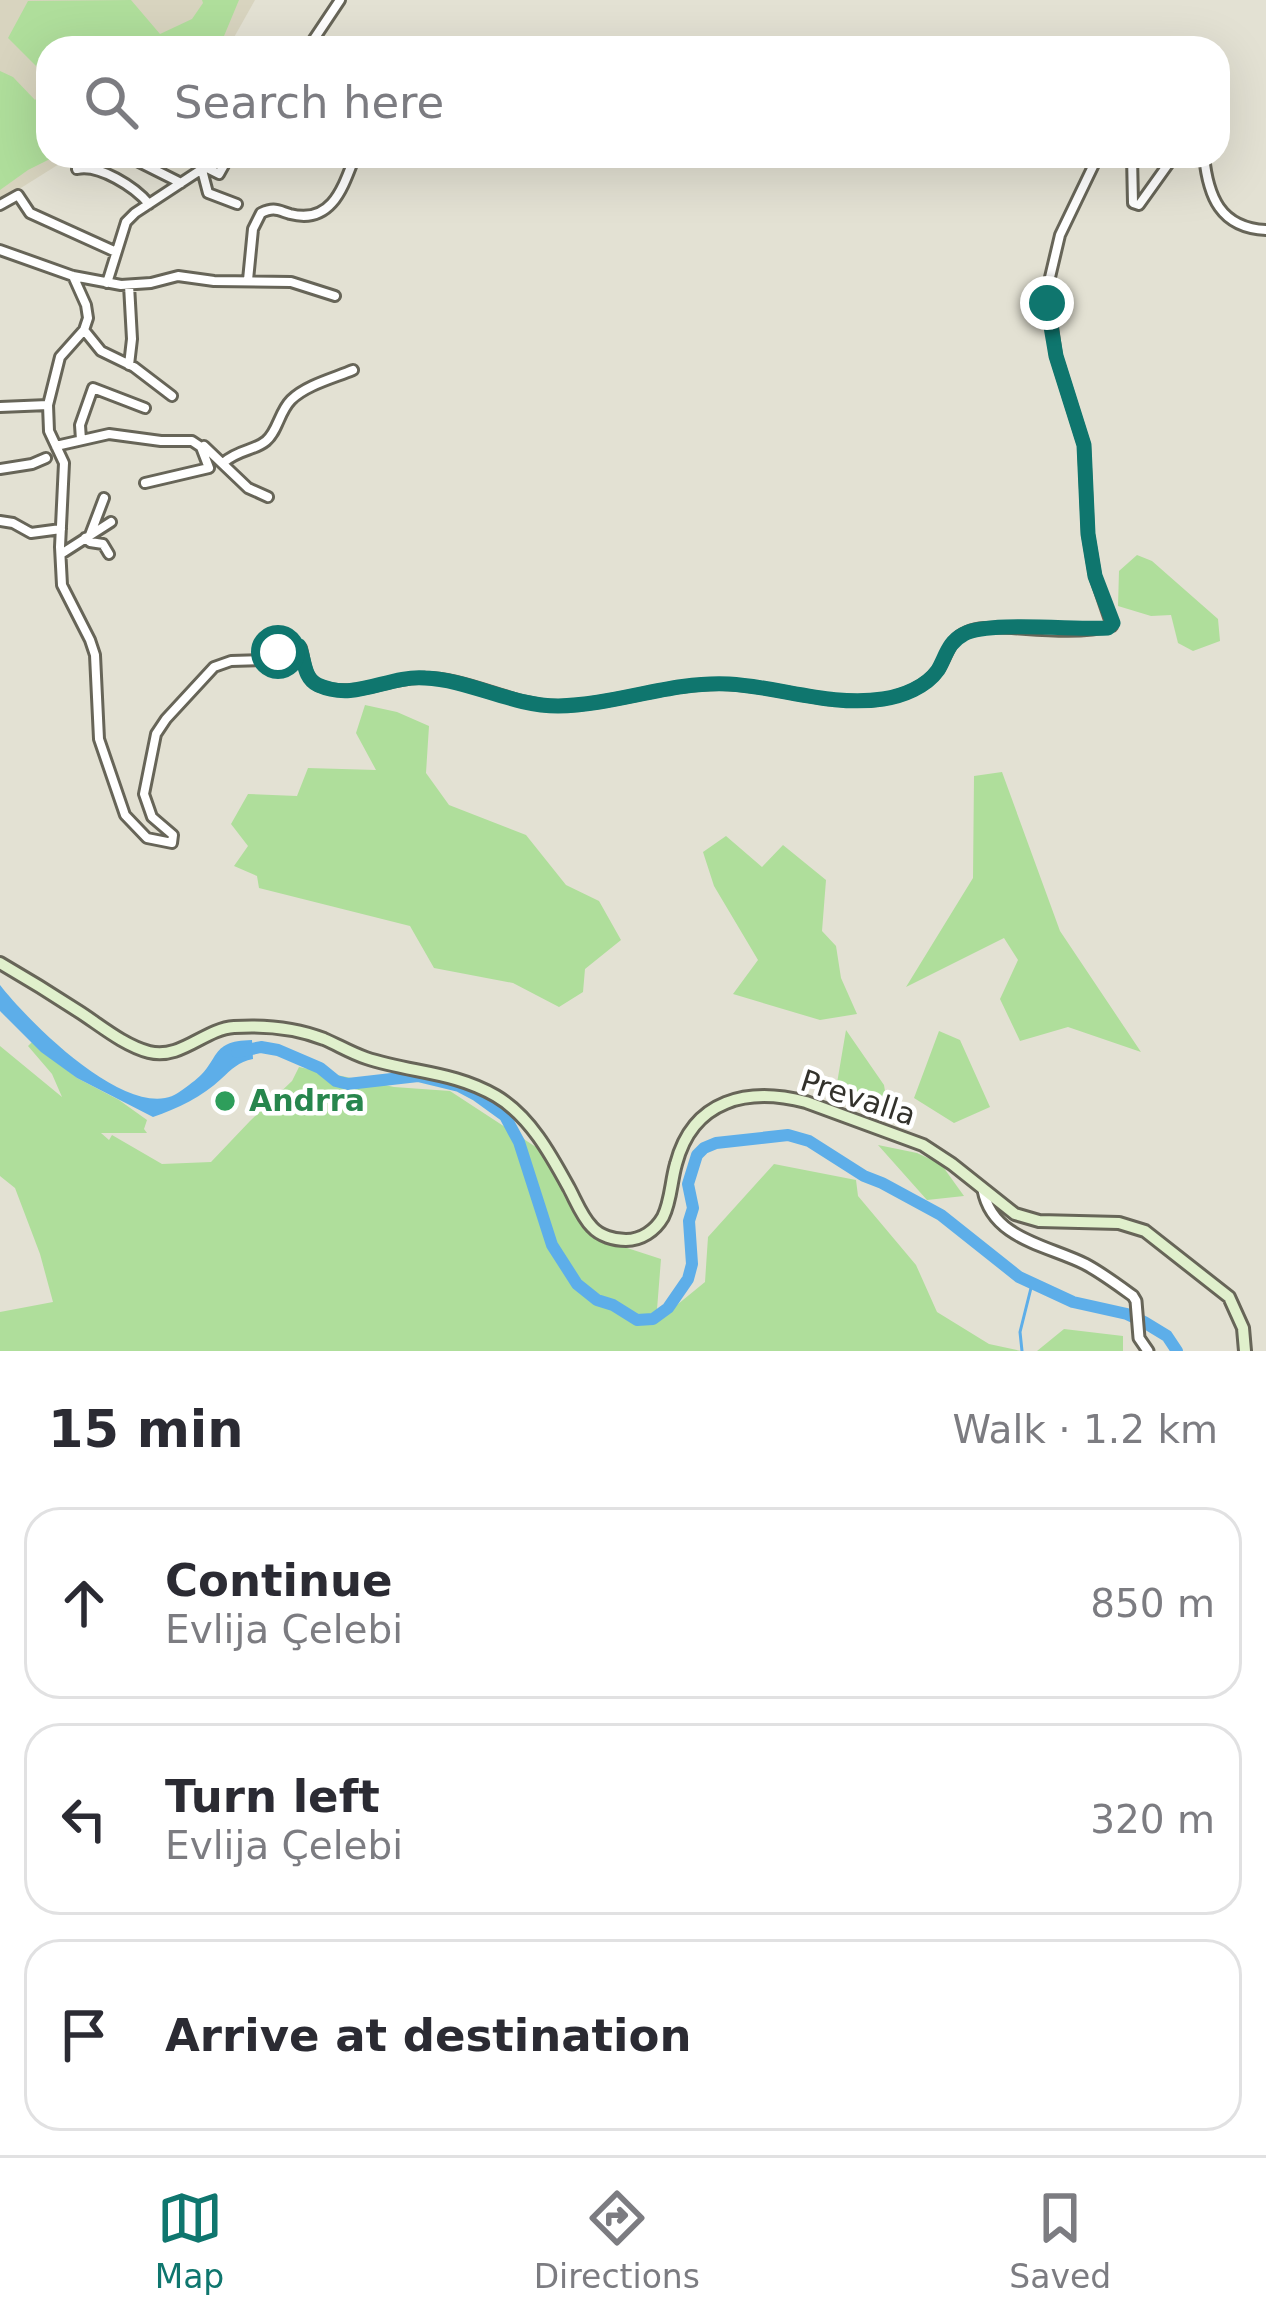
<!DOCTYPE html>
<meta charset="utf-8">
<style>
body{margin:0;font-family:"DejaVu Sans",sans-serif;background:#f7f7f7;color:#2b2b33}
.stop{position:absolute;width:36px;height:36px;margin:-27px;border:9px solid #0f766e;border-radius:50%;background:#fff}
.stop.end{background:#0f766e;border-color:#fff;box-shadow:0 3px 12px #0008}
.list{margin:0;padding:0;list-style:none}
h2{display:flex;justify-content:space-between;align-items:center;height:156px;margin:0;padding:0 48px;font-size:51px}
h2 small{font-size:39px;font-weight:400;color:#7c7c81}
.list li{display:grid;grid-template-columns:78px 1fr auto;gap:36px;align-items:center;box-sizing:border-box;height:192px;margin:0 24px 24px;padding:0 24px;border:3px solid #e1e1e2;border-radius:36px}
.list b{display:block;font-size:45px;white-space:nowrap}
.list p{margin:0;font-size:39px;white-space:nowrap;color:#7c7c81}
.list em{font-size:39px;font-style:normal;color:#7c7c81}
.icon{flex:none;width:66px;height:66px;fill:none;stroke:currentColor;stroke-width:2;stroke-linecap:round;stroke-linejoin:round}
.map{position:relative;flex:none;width:1266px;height:1351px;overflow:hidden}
.search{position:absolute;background:#fff;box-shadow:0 12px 48px #0002;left:36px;right:36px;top:36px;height:132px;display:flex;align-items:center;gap:30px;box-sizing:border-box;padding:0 42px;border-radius:36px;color:#7c7c81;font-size:45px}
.sheet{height:804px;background:#fff}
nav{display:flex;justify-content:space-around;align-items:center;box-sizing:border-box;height:168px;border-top:3px solid #e1e1e2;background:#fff;font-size:33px;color:#7c7c81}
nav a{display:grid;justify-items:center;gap:6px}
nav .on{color:#0f766e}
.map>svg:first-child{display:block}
.built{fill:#d8d4bf}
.green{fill:#afde9b}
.water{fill:#5daee9}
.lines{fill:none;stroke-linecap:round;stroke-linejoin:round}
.stream{stroke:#5daee9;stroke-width:3}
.river{stroke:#5daee9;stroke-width:12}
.minor-casing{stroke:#676558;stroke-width:14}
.tertiary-casing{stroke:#676558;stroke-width:15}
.secondary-casing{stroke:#676558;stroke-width:16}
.minor{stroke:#fff;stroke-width:8}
.tertiary{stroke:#fff;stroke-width:9}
.secondary{stroke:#e0f0cc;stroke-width:10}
.route{stroke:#0f766e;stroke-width:15}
.leisure-dot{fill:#2e9e5b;stroke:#fff;stroke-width:4.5}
.labels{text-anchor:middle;stroke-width:9;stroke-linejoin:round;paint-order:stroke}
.street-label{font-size:30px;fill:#32312b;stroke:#fff}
.leisure-label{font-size:30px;font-weight:bold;fill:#27864d;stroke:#fff;text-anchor:start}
</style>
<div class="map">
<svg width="1266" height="1351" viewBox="0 0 1266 1351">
<rect width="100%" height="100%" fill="#e3e1d3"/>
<path class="built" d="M0,0H255L228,48H48V156H72L0,201Z"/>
<path class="green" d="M131,0L160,34L192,19L203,3L202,0H239L219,48H48V78L8,38L28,1Z
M0,71L13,77L35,100L48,87V156H56L28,170L0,190Z
M1137,555L1152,561L1218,619L1220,641L1193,651L1178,643L1171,615L1151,616L1118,606L1119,571Z
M365,705L397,712L429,726L426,773L449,805L526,835L566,885L599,901L621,940L585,969L583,992L559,1007L513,983L434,968L410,926L259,888L257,876L234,866L248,846L231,824L248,794L297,796L308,768L376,770L356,733Z
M1002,772L1060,931L1141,1052L1068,1027L1020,1041L1000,999L1018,960L1004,938L906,987L973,878L974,776Z
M726,836L762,867L783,845L826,880L822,931L836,946L841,978L857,1014L820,1020L733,994L758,960L714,886L703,852Z
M846,1030L884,1085L889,1115L835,1095Z
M939,1031L960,1040L990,1107L954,1123L914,1098Z
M33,1041L77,1078L119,1100L147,1120L144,1129L147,1133H101L109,1140L112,1135L162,1164L211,1162L250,1121L292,1081L299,1067L394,1087L450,1091L542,1151L584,1229L618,1245L661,1259L656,1322L705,1282L708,1237L774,1164L856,1180L858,1196L916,1265L937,1312L989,1344L1021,1351H0V1312L53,1302L40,1254L15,1188L0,1176V1046L62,1097L52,1074L28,1046Z
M878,1145L917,1153L941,1164L964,1196L927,1200Z
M1064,1329L1123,1336V1351H1037Z"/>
<path class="water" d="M0,985C29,1022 114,1107 165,1098C174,1097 182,1090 189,1085C223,1062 206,1041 252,1040L253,1059C238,1062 232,1069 221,1079C203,1096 177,1109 153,1117L77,1078L41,1052L0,1011Z"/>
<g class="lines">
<path class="stream" d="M1022,1351L1020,1332L1032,1284"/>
<path class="river" d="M237,1052L261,1047L278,1050L320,1068L336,1081L348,1084L418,1076L459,1086L476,1095L505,1116L519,1142L552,1245L577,1284L597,1300L613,1305L637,1320L653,1319L668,1308L688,1279L692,1264L689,1221L693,1208L688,1184L697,1155L704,1148L716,1143L788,1135L809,1141L864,1176L882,1183L941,1215L1019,1277L1073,1302L1127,1314L1144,1322L1167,1336L1177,1351"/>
<defs>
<path id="minor" d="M308,48L340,0
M127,156L181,183
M1132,156L1133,203L1139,205L1174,156
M1204,156C1208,196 1220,228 1266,230
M77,169C99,164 135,187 149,204
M202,170L208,193L237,204
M0,205L18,195L30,213L116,252
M0,250L73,276L121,285L151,283L178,276L214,281L291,282L335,296
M73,276L86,305L88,318L84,330L60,357L48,405L49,431L64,463L60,547L62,585L90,640L95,655L99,739L125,815L147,838L172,843L173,835L152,817L144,794L156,734L166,719L214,667L231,661L264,660L291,646L301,648C305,663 304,679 320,686C356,699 384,679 418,678C467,675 512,707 561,706C616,704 668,683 723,684C775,685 825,706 877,700C900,697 927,688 940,667C948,653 950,639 967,632C981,626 997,628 1012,628C1043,630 1081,634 1112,626L1095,576L1088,534L1084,445L1056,356L1047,290L1060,235L1098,156
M248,280L253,229L261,213C274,207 277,210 290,214C332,225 343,187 355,156
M107,283L126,222L135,213L199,171L207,168L219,174L229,156
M84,330L101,351L134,367L172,396
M129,365L132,339L129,285
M0,407L48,405
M81,440L80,425L93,388L145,408
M56,446L109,434L161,441H192L201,447L209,468L145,483
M204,446L248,488L268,497
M223,463C239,449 254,451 266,441C278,431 279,412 291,400C306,385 334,378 353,370
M0,469L32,464L46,458
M0,521L13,523L31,533L61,529
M90,535L104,498
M85,538L90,542L103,544L109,554
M61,554L111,522"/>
<path id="tertiary" d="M983,1190C992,1239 1047,1245 1085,1264C1102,1273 1118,1285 1133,1296L1136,1301L1139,1338L1148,1351"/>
<path id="secondary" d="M0,963C26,978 52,994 78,1011C100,1025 123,1045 149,1052C181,1060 204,1029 234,1027C264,1025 296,1028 324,1039C338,1045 351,1053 366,1058C411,1073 453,1071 496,1096C530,1116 551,1155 569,1188C576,1201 582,1217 592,1227C600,1236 614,1240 626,1240C641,1240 655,1231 663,1217C671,1201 671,1181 676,1164C693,1099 748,1087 806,1102L923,1145L952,1164L1015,1214L1039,1221L1119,1223L1145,1231L1229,1297L1243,1328L1245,1351"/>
</defs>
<use href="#minor" class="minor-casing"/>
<use href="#tertiary" class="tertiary-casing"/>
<use href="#secondary" class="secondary-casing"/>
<use href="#minor" class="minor"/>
<use href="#tertiary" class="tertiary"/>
<use href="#secondary" class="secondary"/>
</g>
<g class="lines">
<path class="route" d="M278,652L290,646H299C305,659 303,678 318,685C356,702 387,675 425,678C470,680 512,706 558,706C616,705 671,681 729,684C781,687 831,707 883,699C903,696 926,687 938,670C946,656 948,642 964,634C988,621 1075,630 1108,628L1113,623L1095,576L1088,534L1084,445L1056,356L1047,303"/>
</g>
<circle class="leisure-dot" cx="225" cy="1101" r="12"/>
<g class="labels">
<g class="street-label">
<text transform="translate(858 1098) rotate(18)" y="10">Prevalla</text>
</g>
<g class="leisure-label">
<text x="249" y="1111">Andrra</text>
</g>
</g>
</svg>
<div class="stop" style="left:278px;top:652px"></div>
<div class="stop end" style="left:1047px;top:303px"></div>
<div class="search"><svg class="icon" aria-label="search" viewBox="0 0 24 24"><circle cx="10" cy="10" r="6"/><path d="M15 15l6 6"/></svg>Search here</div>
</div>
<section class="sheet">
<h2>15 min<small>Walk · 1.2 km</small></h2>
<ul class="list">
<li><svg class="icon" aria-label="ahead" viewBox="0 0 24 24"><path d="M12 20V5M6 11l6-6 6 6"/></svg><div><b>Continue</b><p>Evlija Çelebi</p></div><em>850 m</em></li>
<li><svg class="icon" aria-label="left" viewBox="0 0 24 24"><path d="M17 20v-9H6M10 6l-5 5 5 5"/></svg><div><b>Turn left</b><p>Evlija Çelebi</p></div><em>320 m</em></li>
<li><svg class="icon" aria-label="arrive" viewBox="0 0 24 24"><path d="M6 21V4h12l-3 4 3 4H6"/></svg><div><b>Arrive at destination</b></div></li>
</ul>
</section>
<nav>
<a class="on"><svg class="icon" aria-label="map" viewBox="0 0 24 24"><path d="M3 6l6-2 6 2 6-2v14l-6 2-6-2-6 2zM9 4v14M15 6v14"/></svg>Map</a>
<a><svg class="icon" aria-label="directions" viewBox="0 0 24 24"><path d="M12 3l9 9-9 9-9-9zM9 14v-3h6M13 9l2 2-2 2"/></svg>Directions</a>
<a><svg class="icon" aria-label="saved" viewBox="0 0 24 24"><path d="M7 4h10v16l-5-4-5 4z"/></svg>Saved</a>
</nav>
